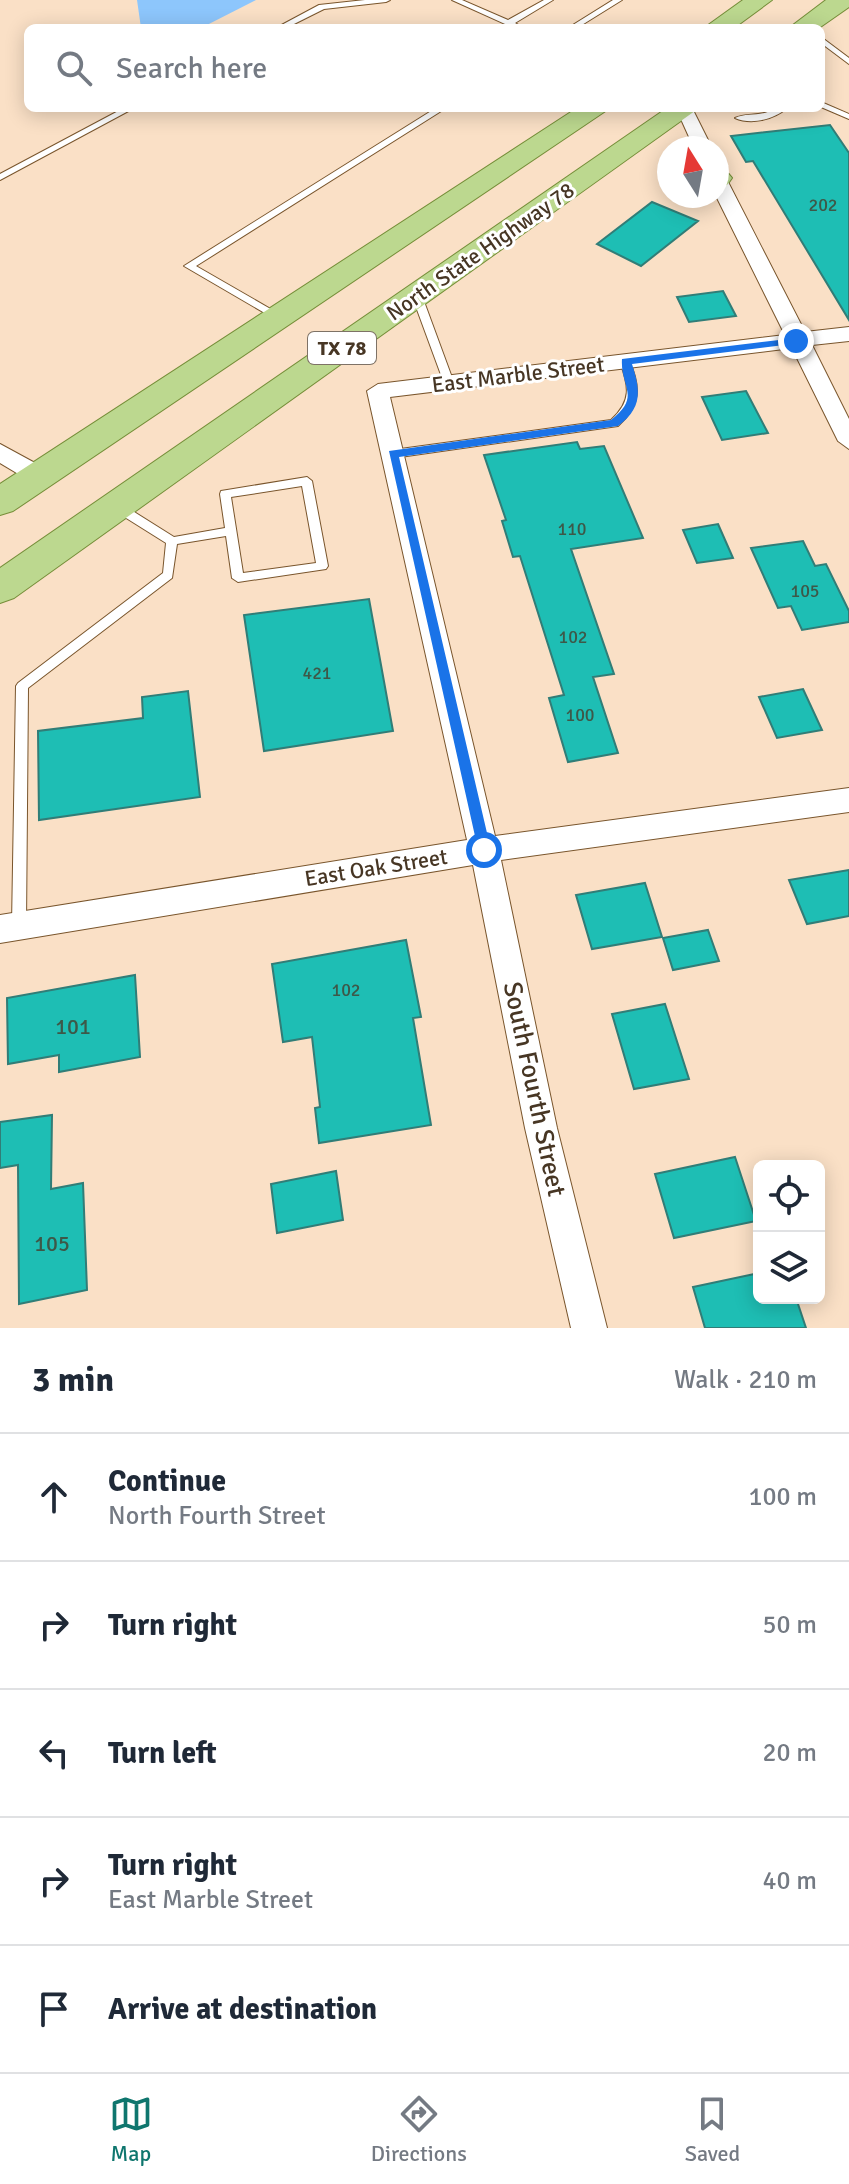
<!DOCTYPE html>
<meta charset="utf-8">
<style>
body{margin:0;font-family:Signika,sans-serif;background:#f2f2f3;color:#1f2937}
.controls{position:absolute;right:24px;bottom:24px;display:grid;overflow:hidden;border-radius:12px;box-shadow:0 4px 20px #0003}
.controls button{width:72px;height:72px;display:grid;place-items:center;padding:0;border:0;border-bottom:2px solid #e0e1e3;background:#fff;color:#1f2937;font:40px sans-serif}
.compass{position:absolute;left:657px;top:136px;width:72px;height:72px;border-radius:50%;background:#fff;box-shadow:0 4px 20px #0003;rotate:349deg}
.stop{position:absolute;width:24px;height:24px;margin:-18px;border:6px solid #1a73e8;border-radius:50%;background:#fff}
.stop.end{background:#1a73e8;border-color:#fff;box-shadow:0 2px 8px #0008}
.list{margin:0;padding:0;list-style:none}
h2{display:flex;justify-content:space-between;align-items:center;height:104px;margin:0;padding:0 32px;font-size:34px}
h2 small{font-size:26px;font-weight:400;color:#747a83}
.list li{display:grid;grid-template-columns:52px 1fr auto;gap:24px;align-items:center;box-sizing:border-box;height:128px;padding:0 32px;border-top:2px solid #e0e1e3}
.list b{display:block;font-size:30px;white-space:nowrap}
.list p{margin:0;font-size:26px;white-space:nowrap;color:#747a83}
.list em{font-size:26px;font-style:normal;color:#747a83}
.icon{flex:none;width:44px;height:44px;fill:none;stroke:currentColor;stroke-width:2;stroke-linecap:round;stroke-linejoin:round}
.map{position:relative;flex:none;width:849px;height:1328px;overflow:hidden}
.search{position:absolute;background:#fff;box-shadow:0 4px 20px #0003;left:24px;right:24px;top:24px;height:88px;display:flex;align-items:center;gap:20px;box-sizing:border-box;padding:0 28px;border-radius:12px;color:#747a83;font-size:30px}
.sheet{height:744px;background:#fff}
nav{display:flex;justify-content:space-around;align-items:center;box-sizing:border-box;height:112px;border-top:2px solid #e0e1e3;background:#fff;font-size:22px;color:#747a83}
nav a{display:grid;justify-items:center;gap:4px}
nav .on{color:#0f766e}
.map>svg:first-child{display:block}
.water{fill:#8dc6fc}
.building{fill:#1ebeb4;stroke:#317d77;stroke-width:2}
.lines{fill:none;stroke-linecap:round;stroke-linejoin:round}
.lane-casing{stroke:#79552c;stroke-width:2}
.street-casing{stroke:#79552c;stroke-width:2}
.primary-casing{stroke:#768e39;stroke-width:2}
.lane{fill:#fff;fill-rule:evenodd}
.street{fill:#fff;fill-rule:evenodd}
.primary{fill:#bcd88f;fill-rule:evenodd}
.route{fill:#1a73e8}
.labels{text-anchor:middle;stroke-width:6;stroke-linejoin:round;paint-order:stroke}
.number-label{font-size:18px;fill:#3d5848}
.shield{fill:#fff;stroke:#7e7266;stroke-width:2}
.shield-label{font-size:20px;font-weight:bold;fill:#473624}
.street-label{font-size:22px;fill:#473624;stroke:#fff}
.near-number-label{font-size:22px;fill:#3d5848}
.near-street-label{font-size:26px;fill:#473624;stroke:#fff}
</style>
<div class="map">
<svg width="849" height="1328" viewBox="0 0 849 1328">
<rect width="100%" height="100%" fill="#fae0c6"/>
<path class="water" d="M137,0H256L201,28H141Z"/>
<path class="building" d="M830,125L849,153V320L753,161L746,162L731,136Z
M652,202L698,221L641,266L597,244Z
M723,291L736,316L689,322L677,297Z
M746,391L768,433L722,440L702,397Z
M577,442L580,449L604,446L643,538L571,549L614,674L593,677L618,753L568,762L549,698L564,695L520,556L513,557L502,521L506,520L484,455Z
M718,524L733,558L697,563L683,530Z
M803,541L815,566L826,564L849,611V622L802,630L791,606L778,608L751,548Z
M369,599L393,731L264,751L244,615Z
M803,689L822,730L777,738L759,697Z
M188,691L200,797L39,820L38,731L143,718L142,697Z
M849,870V916L807,924L789,880Z
M645,883L662,937L592,949L576,895Z
M708,930L719,961L673,970L663,938Z
M406,940L421,1017L413,1018L431,1125L319,1143L315,1108L320,1107L312,1037L283,1042L272,964Z
M135,975L140,1057L59,1072V1055L8,1064L7,998Z
M665,1004L689,1079L634,1089L612,1014Z
M52,1115L51,1189L83,1183L87,1290L19,1304L18,1165L0,1168V1122Z
M735,1157L756,1221L674,1238L655,1174Z
M336,1171L343,1220L277,1233L271,1184Z
M759,1273V1298H796L806,1328H705L693,1287Z"/>
<g class="lines">
<defs>
<path id="lane" d="M365,0H390L386,2L324,9L286,28H276L319,5Z
M452,0H462L508,20L544,0H553L515,23L524,28H514Z
M613,0H622L577,28H568Z
M821,37L849,58V64L821,43Z
M821,102L849,114V119L821,107Z
M124,108H134L0,180V174Z
M436,108H446L196,266L281,315V319H275L184,266Z
M777,108H787C773,120 751,125 735,118C748,112 759,118 777,108Z
M417,293L422,296L454,383L453,385L449,386L444,383L412,296Z
M625,359L629,360C641,387 641,405 618,426L393,458L388,454L393,450L611,420C632,401 629,386 620,362Z
M307,477L312,481L328,566L326,569L238,582L232,578L226,536L177,544L172,578L28,688L26,925L24,929L19,931L14,929L12,925L16,686L18,683L163,573L166,543L115,511L114,508L115,505H123L174,537L225,528L220,494L221,491ZM302,486L316,563L243,573L231,497Z"/>
<path id="street" d="M676,108H692L712,148H694Z
M717,172L726,178L805,332L849,327V341L812,345L849,419V449L838,441L792,348L390,397L495,836L849,788V812L501,860L557,1128L607,1328H571L525,1128L473,865L0,943V915L467,840L367,391L378,384L785,335L716,196Z
M0,444L46,469L50,475L46,481H30L0,463Z"/>
<path id="primary" d="M743,0H772L734,28H704Z
M826,0H849V7L819,28H789Z
M577,108H610L13,511L0,515V484Z
M667,108H699L14,598L0,603V568Z
M717,169L727,172L732,178L727,185L717,188Z"/>
</defs>
<use href="#lane" class="lane-casing"/>
<use href="#street" class="street-casing"/>
<use href="#primary" class="primary-casing"/>
<use href="#lane" class="lane"/>
<use href="#street" class="street"/>
<use href="#primary" class="primary"/>
</g>
<path class="route" d="M796,338L800,343L632,364C641,392 642,408 618,426L399,457L491,850L489,854H479L389,451L611,420C642,396 620,387 622,359Z"/>
<g class="labels">
<g class="number-label">
<text x="823" y="211">202</text>
<text x="572" y="535">110</text>
<text x="805" y="597">105</text>
<text x="573" y="643">102</text>
<text x="317" y="679">421</text>
<text x="580" y="721">100</text>
<text x="346" y="996">102</text>
</g>
<rect class="shield" x="308" y="332" width="68" height="32" rx="6"/>
<g class="shield-label">
<text x="342" y="355">TX 78</text>
</g>
<g class="street-label">
<text transform="translate(480 251) rotate(-35)" y="8">North State Highway 78</text>
<text transform="translate(518 374) rotate(-7)" y="8">East Marble Street</text>
<text transform="translate(376 867) rotate(-9)" y="8">East Oak Street</text>
</g>
<g class="near-number-label">
<text x="73" y="1034">101</text>
<text x="52" y="1251">105</text>
</g>
<g class="near-street-label">
<text transform="translate(535 1089) rotate(78)" y="9">South Fourth Street</text>
</g>
</g>
</svg>
<div class="controls">
<button><svg class="icon" aria-label="locate" viewBox="0 0 24 24"><circle cx="12" cy="12" r="6"/><path d="M12 2v4M12 18v4M2 12h4M18 12h4"/></svg></button>
<button><svg class="icon" aria-label="layers" viewBox="0 0 24 24"><path d="M12 4l9 5-9 5-9-5zM3 14l9 5 9-5"/></svg></button>
</div>
<svg class="compass" viewBox="-18 -18 36 36"><path d="M0-13l5 13h-10z" fill="#e53935"/><path d="M0 13l5-13h-10z" fill="#747a83"/></svg>
<div class="stop" style="left:484px;top:850px"></div>
<div class="stop end" style="left:796px;top:341px"></div>
<div class="search"><svg class="icon" aria-label="search" viewBox="0 0 24 24"><circle cx="10" cy="10" r="6"/><path d="M15 15l6 6"/></svg>Search here</div>
</div>
<section class="sheet">
<h2>3 min<small>Walk · 210 m</small></h2>
<ul class="list">
<li><svg class="icon" aria-label="ahead" viewBox="0 0 24 24"><path d="M12 20V5M6 11l6-6 6 6"/></svg><div><b>Continue</b><p>North Fourth Street</p></div><em>100 m</em></li>
<li><svg class="icon" aria-label="right" viewBox="0 0 24 24"><path d="M7 20v-9h11M14 6l5 5-5 5"/></svg><div><b>Turn right</b></div><em>50 m</em></li>
<li><svg class="icon" aria-label="left" viewBox="0 0 24 24"><path d="M17 20v-9H6M10 6l-5 5 5 5"/></svg><div><b>Turn left</b></div><em>20 m</em></li>
<li><svg class="icon" aria-label="right" viewBox="0 0 24 24"><path d="M7 20v-9h11M14 6l5 5-5 5"/></svg><div><b>Turn right</b><p>East Marble Street</p></div><em>40 m</em></li>
<li><svg class="icon" aria-label="arrive" viewBox="0 0 24 24"><path d="M6 21V4h12l-3 4 3 4H6"/></svg><div><b>Arrive at destination</b></div></li>
</ul>
</section>
<nav>
<a class="on"><svg class="icon" aria-label="map" viewBox="0 0 24 24"><path d="M3 6l6-2 6 2 6-2v14l-6 2-6-2-6 2zM9 4v14M15 6v14"/></svg>Map</a>
<a><svg class="icon" aria-label="directions" viewBox="0 0 24 24"><path d="M12 3l9 9-9 9-9-9zM9 14v-3h6M13 9l2 2-2 2"/></svg>Directions</a>
<a><svg class="icon" aria-label="saved" viewBox="0 0 24 24"><path d="M7 4h10v16l-5-4-5 4z"/></svg>Saved</a>
</nav>
